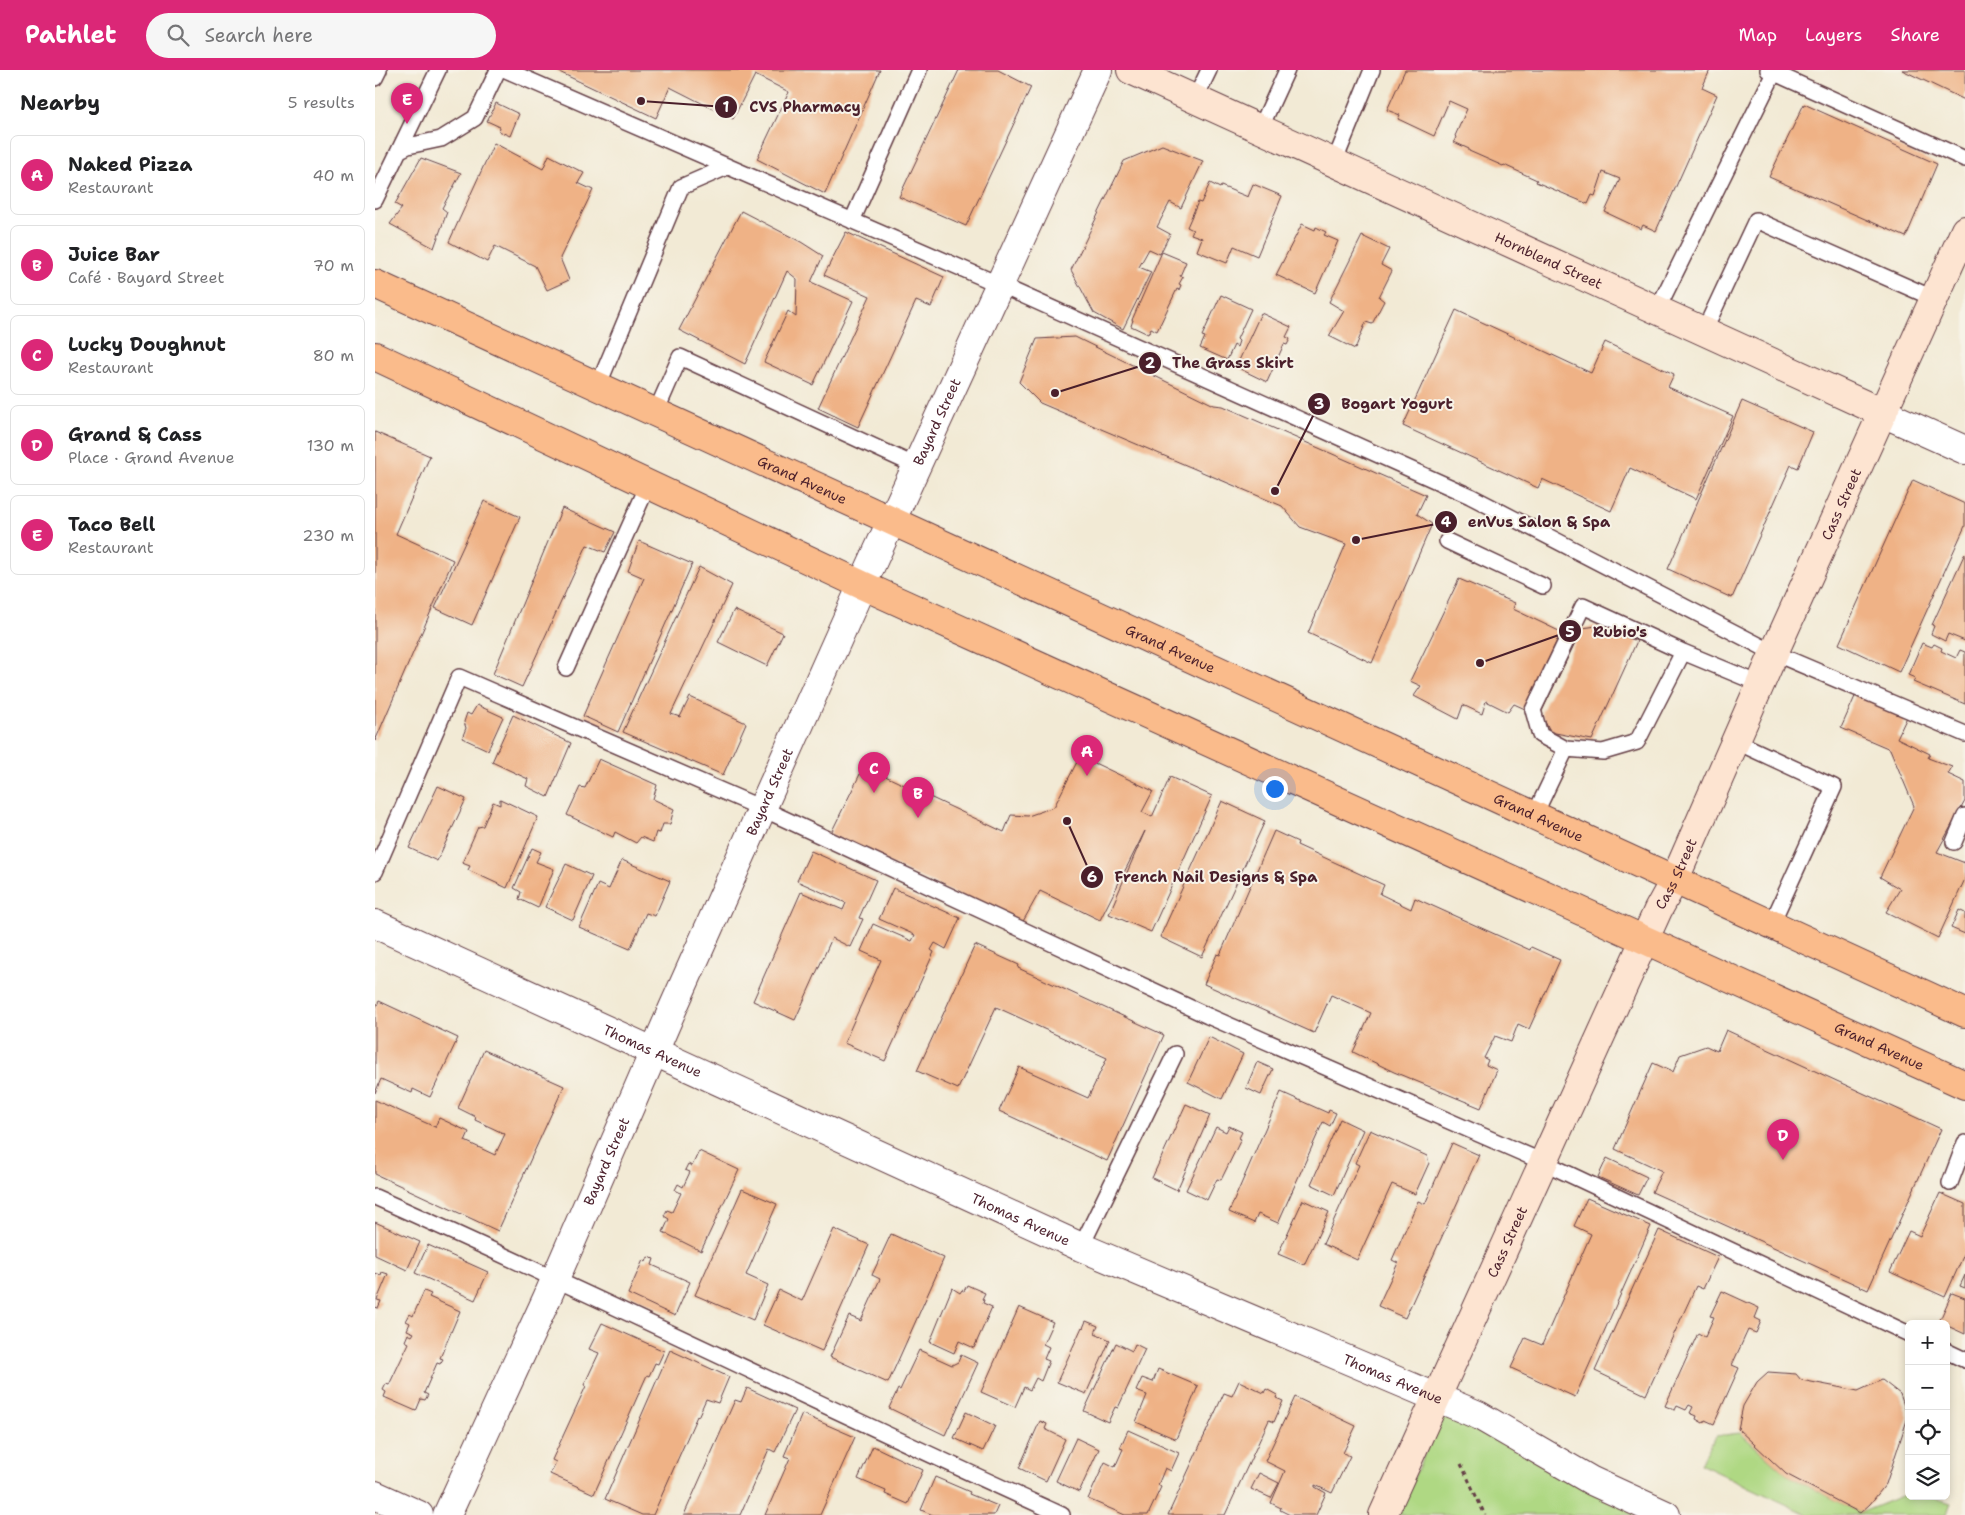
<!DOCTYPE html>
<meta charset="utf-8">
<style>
body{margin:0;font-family:"Shantell Sans",sans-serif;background:#f6f6f6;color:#202124}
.controls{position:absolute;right:15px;bottom:15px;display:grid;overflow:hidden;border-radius:8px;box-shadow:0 2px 8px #0003}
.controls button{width:45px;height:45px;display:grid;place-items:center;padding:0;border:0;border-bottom:1px solid #e0e0e0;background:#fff;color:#202124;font:25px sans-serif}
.you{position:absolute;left:899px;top:718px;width:18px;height:18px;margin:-12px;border:4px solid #fff;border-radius:50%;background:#1a73e8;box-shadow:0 0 0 8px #1a73e833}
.badge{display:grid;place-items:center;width:32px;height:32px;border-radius:50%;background:#db2777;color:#fff;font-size:16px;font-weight:700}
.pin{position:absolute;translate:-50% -41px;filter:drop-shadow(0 1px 2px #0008)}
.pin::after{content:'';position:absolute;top:26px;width:18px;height:15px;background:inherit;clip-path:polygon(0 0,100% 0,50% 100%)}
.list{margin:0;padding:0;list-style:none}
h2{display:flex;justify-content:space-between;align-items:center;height:65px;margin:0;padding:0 20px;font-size:21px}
h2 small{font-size:16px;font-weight:400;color:#757577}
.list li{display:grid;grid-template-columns:32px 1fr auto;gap:15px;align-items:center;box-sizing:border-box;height:80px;margin:0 10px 10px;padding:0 10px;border:1px solid #e0e0e0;border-radius:8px}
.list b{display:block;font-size:19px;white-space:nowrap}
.list p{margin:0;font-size:16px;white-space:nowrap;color:#757577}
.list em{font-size:16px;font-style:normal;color:#757577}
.icon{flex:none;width:28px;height:28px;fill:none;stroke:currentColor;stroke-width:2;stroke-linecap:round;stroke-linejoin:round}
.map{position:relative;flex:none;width:1590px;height:1445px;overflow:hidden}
header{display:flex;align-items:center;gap:30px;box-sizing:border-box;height:70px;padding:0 25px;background:#db2777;color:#fff}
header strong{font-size:24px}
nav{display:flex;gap:28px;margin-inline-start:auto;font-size:18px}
.search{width:350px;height:45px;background:#f6f6f6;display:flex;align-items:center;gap:12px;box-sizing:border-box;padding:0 18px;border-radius:28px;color:#757577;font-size:19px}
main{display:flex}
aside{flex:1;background:#fff}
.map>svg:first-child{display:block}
.green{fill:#afd883;stroke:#7c7c57}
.building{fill:#efb286}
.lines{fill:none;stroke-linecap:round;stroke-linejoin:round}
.lane-casing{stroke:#633d44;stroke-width:18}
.street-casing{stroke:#633d44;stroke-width:30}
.secondary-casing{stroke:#633d44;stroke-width:30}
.primary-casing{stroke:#633d44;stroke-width:30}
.path{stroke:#633d44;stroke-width:3;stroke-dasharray:4 4;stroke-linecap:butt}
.lane{stroke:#fff;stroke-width:15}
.street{stroke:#fff;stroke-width:28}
.secondary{stroke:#fde4d1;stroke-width:28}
.primary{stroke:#fabb8b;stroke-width:28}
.labels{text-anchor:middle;stroke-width:4;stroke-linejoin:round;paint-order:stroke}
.street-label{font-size:14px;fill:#4a1f2b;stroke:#f7f3e8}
.leader{fill:none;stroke:#4a1f2b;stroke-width:2}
.callout-dot{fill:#4a1f2b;stroke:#f7f3e8;stroke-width:2}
.mark-label{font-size:15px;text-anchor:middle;font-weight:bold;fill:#fff}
.callout-label{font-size:15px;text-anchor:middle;font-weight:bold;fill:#4a1f2b;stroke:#f7f3e8;stroke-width:4;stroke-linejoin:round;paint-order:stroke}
</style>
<header>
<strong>Pathlet</strong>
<div class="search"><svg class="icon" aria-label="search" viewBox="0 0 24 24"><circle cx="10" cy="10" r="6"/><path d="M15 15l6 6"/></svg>Search here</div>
<nav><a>Map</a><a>Layers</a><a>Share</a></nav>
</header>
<main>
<aside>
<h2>Nearby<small>5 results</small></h2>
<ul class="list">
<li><span class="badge">A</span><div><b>Naked Pizza</b><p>Restaurant</p></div><em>40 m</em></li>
<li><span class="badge">B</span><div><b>Juice Bar</b><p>Café · Bayard Street</p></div><em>70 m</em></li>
<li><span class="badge">C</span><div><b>Lucky Doughnut</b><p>Restaurant</p></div><em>80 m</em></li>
<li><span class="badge">D</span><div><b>Grand &amp; Cass</b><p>Place · Grand Avenue</p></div><em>130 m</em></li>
<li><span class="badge">E</span><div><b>Taco Bell</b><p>Restaurant</p></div><em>230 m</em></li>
</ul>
</aside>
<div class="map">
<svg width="1590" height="1445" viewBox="0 0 1590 1445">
<rect width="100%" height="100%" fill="#f7f3e8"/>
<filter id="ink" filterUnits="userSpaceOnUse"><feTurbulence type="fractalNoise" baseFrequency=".02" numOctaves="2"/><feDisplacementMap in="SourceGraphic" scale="10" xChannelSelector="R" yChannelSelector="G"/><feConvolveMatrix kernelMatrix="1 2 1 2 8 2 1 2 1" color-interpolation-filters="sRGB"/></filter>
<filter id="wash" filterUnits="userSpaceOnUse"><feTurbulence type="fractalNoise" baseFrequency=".0096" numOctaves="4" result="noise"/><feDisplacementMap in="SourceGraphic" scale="20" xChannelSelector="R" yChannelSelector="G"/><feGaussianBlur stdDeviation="1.12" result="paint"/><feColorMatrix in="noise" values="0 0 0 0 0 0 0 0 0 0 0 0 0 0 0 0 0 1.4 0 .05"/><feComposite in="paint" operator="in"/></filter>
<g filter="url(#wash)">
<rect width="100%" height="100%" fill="#f2ead5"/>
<path class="green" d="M1067,1345L1284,1445H1022Z
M1365,1363L1411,1404L1485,1443L1534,1423V1426H1552L1576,1433L1572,1445H1434L1325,1394L1341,1366Z"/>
<g id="blocks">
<path class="building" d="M180,0H505L450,124L382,89L414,22L380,5L358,49L295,17L281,48Z
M584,0H623L656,17L591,156L524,127Z
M1030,0H1335L1327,18L1342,25L1281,161L1268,155L1266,159L1230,142L1245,109L1228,102L1220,126L1217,125L1213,134L1161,112L1162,110L1129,95L1128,96L1094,81V79L1079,72L1081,67L1080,66L1092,39L1074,31L1059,66L1023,49L1025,45L1012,40Z
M1527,0H1590V30Z
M121,33L144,44L135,66L124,61L125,57L112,51Z
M1429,34L1562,94L1531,167L1394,107Z
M119,73L168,99L174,85L209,103L203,113L218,120L185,188L194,210L172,220L160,196L120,176L112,192L74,172Z
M787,75L828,91L806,138L795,132L782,157L795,164L785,184L774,179L764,197L776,202L748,259L719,243L696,200L749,91Z
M46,88L86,103L67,138L72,142L59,178L15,154L27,138L20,134Z
M835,113L845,118L846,116L873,127L878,114L907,126L882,186L859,176L852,193L822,181L827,168L816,164L818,160L812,157L823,132L826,133Z
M366,141L426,172L448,186L436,212L478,231L438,315L389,292L413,241L421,247L422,209L412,201L370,294L304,260Z
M927,154L940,160L941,157L951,162L949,165L963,171L940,223L901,205Z
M471,162L569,207L556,237L541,231L483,357L443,338L495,226L449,205Z
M987,166L1014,179L1006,195L1017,201L1004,227L1009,231L997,254L991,252L980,279L954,266L969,241L954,232Z
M787,182L811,192L805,206L808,207L804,214L806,215L804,220L802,219L782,261L776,258L773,264L756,256L758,250H757Z
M846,225L876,239L862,269L864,271L862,277L859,275L852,290L825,278L830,267L827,266Z
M1081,240L1216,303L1230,272L1299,304L1293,317L1358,346L1321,429L1255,398L1236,441L1167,409L1163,418L1028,356Z
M886,243L916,257L911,267L915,269L912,275L909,274L892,312L861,297Z
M700,267L839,335L848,336L1051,425L1042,444L1057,454L997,593L933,563L971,474L925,457L907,436L665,333L644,312L662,269Z
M1367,331L1438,362L1423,398L1416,395L1357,528L1293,499Z
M0,362L55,386L21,464L78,490L0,671Z
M1538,410L1590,434V456L1524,602L1464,574Z
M109,431L145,447L97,555L60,538Z
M187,438L240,462L230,482L212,475L147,617L118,604Z
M264,471L317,494L243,662L208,646L269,508L253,501Z
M1590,483V571L1573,564L1570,571L1556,564L1559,556L1557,555Z
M324,497L357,515L296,644L305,647L315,627L371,653L348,705L248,662Z
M1084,509L1140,533L1138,539L1186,562L1150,639L1139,634L1133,642L1111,631L1107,644L1088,635L1083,649L1039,626L1046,616L1035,611Z
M359,540L408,563L392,596L343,572Z
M1222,556L1262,571L1217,670L1175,662L1166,643L1207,558Z
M1547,573L1557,577L1559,574L1567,578L1566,581L1581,588L1585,580L1590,582V634L1538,612L1540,608L1533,605Z
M1482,622L1533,645L1522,668L1555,684L1553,688L1577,697L1573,704L1590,712V731L1562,782L1590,793V809L1563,868L1511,842L1525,819L1505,807L1539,736L1515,679L1466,658Z
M102,635L128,647L113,680L87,668L91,658L89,652L92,643L96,645Z
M138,645L196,673L173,727L151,716L153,709L117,692Z
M705,686L778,721L767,742L777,747L795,707L837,726L776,862L734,844L770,761L725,850L665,821L646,855L455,765L489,696L629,762L636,745L653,746L679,737Z
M224,689L282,715L278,729L299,739L295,754H288L285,763L281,762L278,772L266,767L261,773L240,762L238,767L192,745L205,717L210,718Z
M63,716L91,729L62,791L34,778Z
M125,729L163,747L132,818L93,800L95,796L87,793L103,757L108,756L118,732L125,735Z
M847,731L890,751L827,887L785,867Z
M899,761L923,772L922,775L1009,815L1005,824L1036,839L1040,828L1155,880L1156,877L1185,890L1154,959L1143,954L1136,972L1120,966L1109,988L1113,990L1111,995L1122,1000L1106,1038L1019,1002L978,982L996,943L956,925L939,963L829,914L842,884L845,885Z
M157,778L166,782L161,792L179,799L163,838L144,829L146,822L139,818Z
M436,781L501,810L484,848L488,849L475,877L457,868L420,950L378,931L426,822L468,840L471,833L422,811Z
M247,790L295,811L280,846L271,843L255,879L204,857L223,814L234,819Z
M191,794L217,806L198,850L170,837Z
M518,818L585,848L571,879L560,873L556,880L559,882L510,991L469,973L506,890L486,881L498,854L537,871L540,865L504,849Z
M1584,840L1590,843V864L1576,858Z
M600,875L644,895L643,898L789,965L732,1091L624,1041L644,997L713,1028L732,988L621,937L583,1019L542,1001Z
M4,931L83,968L55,1027L38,1019L37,1023L6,1009L0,1023V939Z
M1351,960L1566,1059L1493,1220L1277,1122L1287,1101L1240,1079L1278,993L1298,1002L1305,985L1331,976L1342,981Z
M834,967L868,984L847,1029L813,1012Z
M109,980L189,1016L123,1161L0,1104V1030L60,1057L64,1048L94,1062L90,1071L120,1085L130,1064L100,1050L101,1047L83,1038Z
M882,992L898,999L886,1025L871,1018Z
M906,1022L953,1043L954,1040L961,1043L955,1056L948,1052L903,1153L883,1144L879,1153L854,1142Z
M811,1034L835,1045L802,1120L777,1108Z
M965,1049L988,1060L959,1125L936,1114Z
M854,1056L867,1062L864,1068L866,1069L846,1110L842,1109L832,1130L811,1120L841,1057L851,1062Z
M995,1060L1052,1086L1054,1093L1040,1124L1017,1114L982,1190L948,1174L984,1095L980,1093Z
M1077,1073L1104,1085L1030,1248L1003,1236L1023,1193L1017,1190L1043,1131L1050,1134Z
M324,1081L364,1100L326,1181L288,1162L294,1149L289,1146L292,1140L297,1142L306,1123L300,1120L303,1114L308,1117L315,1102L310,1100L313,1094L317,1096Z
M1232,1088L1272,1107L1263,1125L1223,1107Z
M367,1119L402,1134L371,1205L393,1215L378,1250L320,1225Z
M1565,1123L1590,1134V1182L1570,1227L1515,1202L1534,1161L1545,1166Z
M1212,1128L1276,1156L1200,1327L1136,1298L1150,1268L1167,1275L1216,1164L1199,1156Z
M928,1130L954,1142L929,1195L903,1184Z
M0,1152L45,1172L32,1200L0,1185Z
M459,1159L494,1175L447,1281L388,1255L404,1220L427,1231Z
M1284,1160L1343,1187L1328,1219L1321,1216L1271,1325L1220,1301Z
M516,1164L569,1188L513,1313L455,1287L474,1246L486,1251L505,1209L497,1205Z
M53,1175L113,1202L100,1230L40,1203Z
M273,1187L279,1189L277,1195L315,1212L300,1246L253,1224L268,1190L271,1192Z
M7,1202L13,1204L2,1230L6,1231L3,1238L0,1237V1203L6,1205Z
M1590,1205V1218L1585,1216Z
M592,1215L610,1223L607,1229L609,1230L608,1233L617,1237L599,1278L584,1271L579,1283L555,1272L577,1218L585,1223L587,1220L589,1221Z
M49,1221L56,1224L54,1227L85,1241L65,1288L68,1289L65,1294L62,1293L49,1323L53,1325L50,1330L46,1329L41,1341L9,1327L11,1322L8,1320L11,1314L14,1315L34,1273L30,1271L33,1264L37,1266L39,1263L32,1260L35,1253L31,1251L35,1244L38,1246Z
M1347,1221L1384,1238L1380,1248L1386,1251L1381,1263L1373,1260L1357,1295L1364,1298L1339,1354L1330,1350L1328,1353L1321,1349L1322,1346L1315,1343L1318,1337L1314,1335L1311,1340L1302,1336L1300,1340L1290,1336L1323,1263L1330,1267L1339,1247L1335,1246Z
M1577,1223L1590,1228V1264L1564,1252Z
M644,1237L678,1252L668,1274L674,1277L669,1289L674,1291L666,1311L661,1308L655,1320L649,1317L640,1337L606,1322Z
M711,1251L723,1256L720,1263L735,1270L711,1324L682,1312L707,1257L708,1258Z
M227,1253L289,1281L283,1294L280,1293L274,1306L272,1305L219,1424L175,1404L181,1392L177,1390L211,1316L209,1315L224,1283L214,1279Z
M741,1273L757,1281L760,1274L770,1279L743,1338L740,1337L733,1352L709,1341Z
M295,1280L354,1307L343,1333L331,1329L323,1347L322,1346L278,1445H267L230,1429Z
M544,1280L577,1295L583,1292L586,1285L603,1293L570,1365L514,1338L523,1319L525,1320Z
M783,1299L823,1316L801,1369L761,1352L772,1325L761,1321L767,1308L778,1312Z
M1393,1302L1421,1304L1426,1310L1483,1321L1507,1310L1525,1324L1533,1347L1511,1414L1495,1434L1485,1443L1411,1404L1363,1359L1368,1336L1382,1312Z
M864,1311L889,1323L891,1319L902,1325L901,1328L908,1331L899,1352L894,1350L850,1445H793L849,1323L857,1326Z
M372,1318L420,1340L400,1382L394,1379L365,1445H309L360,1330L366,1332Z
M920,1327L981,1356L968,1383L975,1386L957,1423L940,1415V1417L951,1423L941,1445H915L905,1440L906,1438L896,1433L910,1401L890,1391Z
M591,1342L620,1356L608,1381L579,1368Z
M427,1344L480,1367L445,1445H390L415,1388L409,1386Z
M665,1351L672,1354L670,1359L690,1369L671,1411L644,1398Z
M753,1360L804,1383L796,1401L790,1398L783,1415L786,1417L773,1445H750L713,1429L730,1392L740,1397L748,1379L745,1378Z
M701,1368L724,1379L704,1422L681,1411Z
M498,1376L548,1400L533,1434L510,1424L511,1421L483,1409Z
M884,1403L904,1413L896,1428L876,1419Z
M560,1407L595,1422L594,1424L623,1436L619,1445H558L546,1440Z"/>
</g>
</g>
<g filter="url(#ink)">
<use href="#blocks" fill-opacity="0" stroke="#633d44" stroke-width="1"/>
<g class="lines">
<defs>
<path id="lane" d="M131,0L625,215L1095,426L1399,583L1590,664
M1393,0L1590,89
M0,8L4,0
M820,29L834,0
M885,59L912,0
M25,80L33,76L66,69L100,48L123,0
M959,93L997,0
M0,130L63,0
M477,151L544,0
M1282,240L1399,3
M1329,261L1381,150L1560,229
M223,316L306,117L352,97
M281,342L305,287L541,396
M1072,471L1168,516
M191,598L273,415
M1360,671L1459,717L1396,855
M1191,679L1165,665L1158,640L1208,536L1308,582
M1159,746L1191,679L1228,682L1262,672L1308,582L1385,614
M1579,772L1590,746
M0,802L84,607L386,738L833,946L1168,1092L1534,1264
M1575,1113L1590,1073
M0,1127C231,1230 457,1341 687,1445
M706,1177L800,984
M1571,1281L1590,1290"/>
<g id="street">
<path d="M1508,343L1590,380"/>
<path id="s1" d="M0,854L706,1177L1103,1345L1217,1411L1291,1445"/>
<path d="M0,1425L44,1445"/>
<path id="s2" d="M72,1445L172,1228L298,938L487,515L723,0"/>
</g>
<g id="secondary">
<path id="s3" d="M756,0L1508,343"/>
<path id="s4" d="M1008,1445L1283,840L1299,811L1399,583L1590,160"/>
</g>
<g id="primary">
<path id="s5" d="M0,214L1590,943"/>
<path id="s6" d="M0,286L487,515L1590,1015"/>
</g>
</defs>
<use href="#lane" class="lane-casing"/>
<use href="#street" class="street-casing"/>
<use href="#secondary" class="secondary-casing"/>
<use href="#primary" class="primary-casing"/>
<path class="path" d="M1086,1394L1110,1445"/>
<use href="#lane" class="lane"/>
<use href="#street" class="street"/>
<use href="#secondary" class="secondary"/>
<use href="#primary" class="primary"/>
</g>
</g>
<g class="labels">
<g class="street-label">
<text dy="5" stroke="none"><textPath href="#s3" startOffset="459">Hornblend Street</textPath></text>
<text dy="5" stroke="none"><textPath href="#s2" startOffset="1198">Bayard Street</textPath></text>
<text dy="5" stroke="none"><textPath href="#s5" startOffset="470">Grand Avenue</textPath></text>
<text dy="5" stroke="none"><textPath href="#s4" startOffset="1110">Cass Street</textPath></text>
<text dy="5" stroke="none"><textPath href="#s5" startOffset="875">Grand Avenue</textPath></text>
<text dy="5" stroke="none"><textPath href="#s2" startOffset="792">Bayard Street</textPath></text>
<text dy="5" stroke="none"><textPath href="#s5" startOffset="1280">Grand Avenue</textPath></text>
<text dy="5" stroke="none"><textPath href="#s4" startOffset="705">Cass Street</textPath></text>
<text dy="5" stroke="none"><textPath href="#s6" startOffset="1655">Grand Avenue</textPath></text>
<text dy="5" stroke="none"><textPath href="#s1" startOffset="305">Thomas Avenue</textPath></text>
<text dy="5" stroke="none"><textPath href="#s2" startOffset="388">Bayard Street</textPath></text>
<text dy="5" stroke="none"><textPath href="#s1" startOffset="710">Thomas Avenue</textPath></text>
<text dy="5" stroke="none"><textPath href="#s4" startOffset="300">Cass Street</textPath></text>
<text dy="5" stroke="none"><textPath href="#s1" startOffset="1115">Thomas Avenue</textPath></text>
</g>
</g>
<path class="leader" d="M266 31L351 37M680 323L775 293M900 421L944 334M981 470L1071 452M1105 593L1195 561M692 751L717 807"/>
<g class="callout-dot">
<circle cx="266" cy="31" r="5"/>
<circle cx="680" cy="323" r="5"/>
<circle cx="900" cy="421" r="5"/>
<circle cx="981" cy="470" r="5"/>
<circle cx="1105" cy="593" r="5"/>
<circle cx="692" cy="751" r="5"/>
<circle cx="351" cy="37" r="12"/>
<circle cx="775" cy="293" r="12"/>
<circle cx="944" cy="334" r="12"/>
<circle cx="1071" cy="452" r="12"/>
<circle cx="1195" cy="561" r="12"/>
<circle cx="717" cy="807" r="12"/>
</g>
<g class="mark-label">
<text x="351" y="42">1</text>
<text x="775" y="298">2</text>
<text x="944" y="339">3</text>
<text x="1071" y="457">4</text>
<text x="1195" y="567">5</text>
<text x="717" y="812">6</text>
</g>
<g class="callout-label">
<text x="430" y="42">CVS Pharmacy</text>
<text x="858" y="298">The Grass Skirt</text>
<text x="1022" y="339">Bogart Yogurt</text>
<text x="1164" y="457">enVus Salon &amp; Spa</text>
<text x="1245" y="567">Rubio's</text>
<text x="841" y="812">French Nail Designs &amp; Spa</text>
</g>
</svg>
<div class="controls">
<button>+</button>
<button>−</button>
<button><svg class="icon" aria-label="locate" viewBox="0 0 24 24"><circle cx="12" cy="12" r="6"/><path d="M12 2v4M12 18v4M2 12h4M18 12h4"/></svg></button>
<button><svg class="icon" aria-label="layers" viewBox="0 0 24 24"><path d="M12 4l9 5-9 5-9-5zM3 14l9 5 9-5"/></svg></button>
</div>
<div class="you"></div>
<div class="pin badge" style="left:712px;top:706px">A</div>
<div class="pin badge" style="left:543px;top:748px">B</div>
<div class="pin badge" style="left:499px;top:723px">C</div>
<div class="pin badge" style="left:1408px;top:1090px">D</div>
<div class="pin badge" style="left:32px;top:54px">E</div>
</div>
</main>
